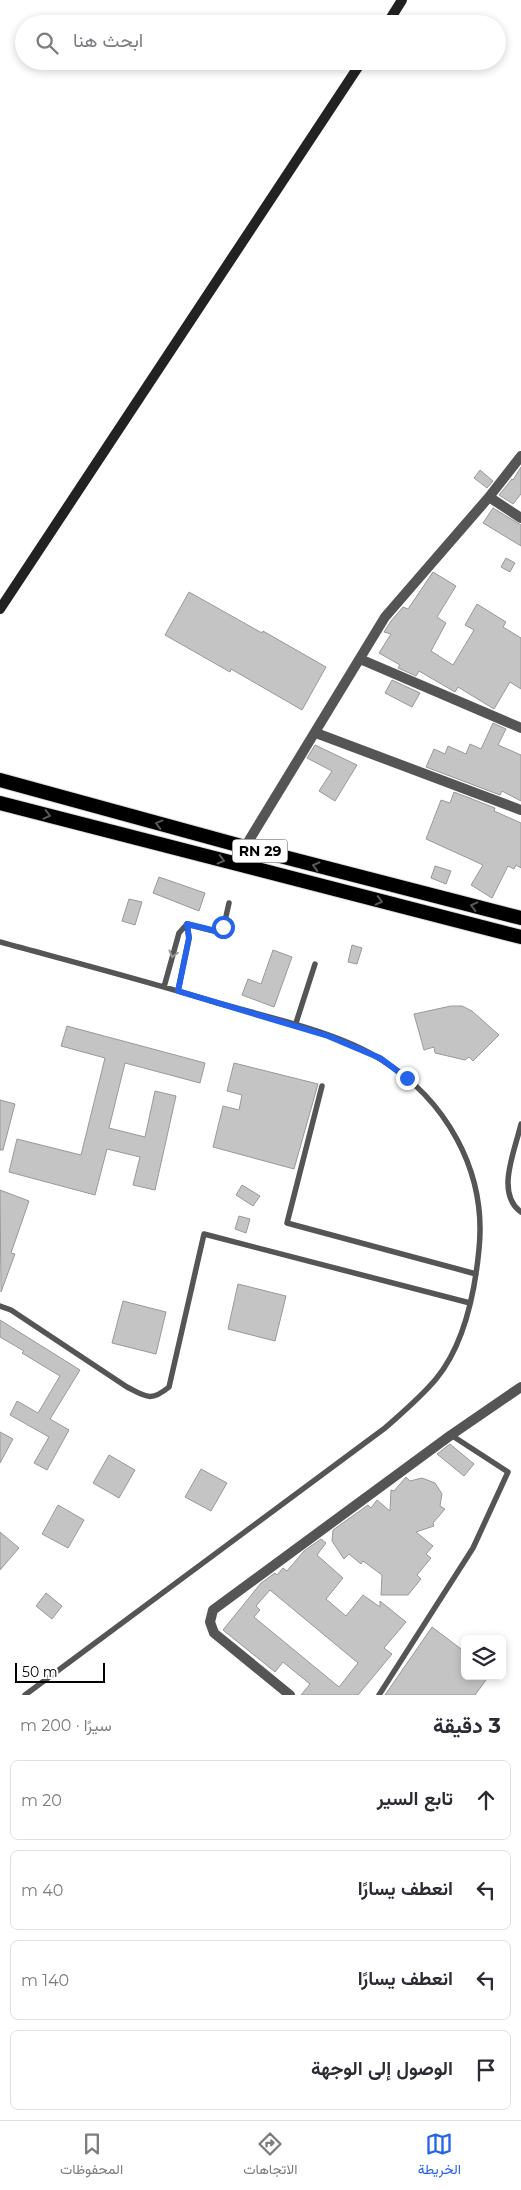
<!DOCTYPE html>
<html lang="ar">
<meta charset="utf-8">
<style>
body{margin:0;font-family:Montserrat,Vazirmatn,sans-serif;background:#f2f2f3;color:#2b2b33;direction:rtl}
.controls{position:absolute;right:15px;bottom:15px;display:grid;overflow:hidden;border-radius:8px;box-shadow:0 2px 8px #0003}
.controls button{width:45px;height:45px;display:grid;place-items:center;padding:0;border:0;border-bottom:1px solid #e1e1e2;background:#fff;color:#2b2b33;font:25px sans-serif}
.scale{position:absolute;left:15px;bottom:12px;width:90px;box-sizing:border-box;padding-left:5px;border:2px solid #000;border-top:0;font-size:14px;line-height:18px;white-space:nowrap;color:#000;-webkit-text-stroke:4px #fff;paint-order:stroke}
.stop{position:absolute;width:15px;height:15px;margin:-11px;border:4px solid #2563eb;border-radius:50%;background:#fff}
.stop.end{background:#2563eb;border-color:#fff;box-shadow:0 1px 5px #0008}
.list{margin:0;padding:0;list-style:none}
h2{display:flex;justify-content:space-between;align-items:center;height:65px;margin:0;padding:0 20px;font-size:21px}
h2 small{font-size:16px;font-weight:400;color:#7c7c81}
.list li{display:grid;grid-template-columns:32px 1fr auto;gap:15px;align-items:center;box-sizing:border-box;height:80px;margin:0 10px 10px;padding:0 10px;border:1px solid #e1e1e2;border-radius:8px}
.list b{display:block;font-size:19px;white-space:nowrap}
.list em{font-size:16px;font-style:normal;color:#7c7c81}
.icon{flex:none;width:28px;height:28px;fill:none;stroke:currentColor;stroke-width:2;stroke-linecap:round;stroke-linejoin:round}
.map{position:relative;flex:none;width:521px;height:1695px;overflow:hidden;direction:ltr}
.search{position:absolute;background:#fff;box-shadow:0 2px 8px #0003;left:15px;right:15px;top:15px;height:55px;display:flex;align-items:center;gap:12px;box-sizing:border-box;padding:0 18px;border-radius:28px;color:#7c7c81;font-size:19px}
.sheet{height:425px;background:#fff}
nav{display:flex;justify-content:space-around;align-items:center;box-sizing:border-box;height:70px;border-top:1px solid #e1e1e2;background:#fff;font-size:14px;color:#7c7c81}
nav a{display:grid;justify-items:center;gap:2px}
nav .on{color:#2563eb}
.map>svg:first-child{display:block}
.building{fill:#c4c4c4;stroke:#999;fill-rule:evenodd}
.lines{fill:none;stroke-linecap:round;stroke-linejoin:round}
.trunk-casing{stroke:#dbdbdb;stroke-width:16}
.service{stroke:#555;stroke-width:5.5}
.minor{stroke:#555;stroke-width:10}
.tertiary{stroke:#555;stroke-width:10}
.secondary{stroke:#222;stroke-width:10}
.trunk{stroke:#000;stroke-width:14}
.oneway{stroke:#595959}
.oneway2{stroke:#999}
.route{stroke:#2563eb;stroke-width:6}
.labels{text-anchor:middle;stroke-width:4;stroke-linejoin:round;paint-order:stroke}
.shield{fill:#fff;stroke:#4c4c4c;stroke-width:1}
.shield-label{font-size:14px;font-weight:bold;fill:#000}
</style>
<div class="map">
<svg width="521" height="1695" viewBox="0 0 521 1695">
<rect width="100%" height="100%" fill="#fff"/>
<path class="building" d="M521,467V494L513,504L499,495L512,479L513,480Z
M480,470L493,481L487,488L474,478Z
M493,508L521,525V546L483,523Z
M506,558L515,563L510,572L501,567Z
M433,572L456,586L437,617L446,623L431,651L453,665L474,630L465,625L477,604L506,622L503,627L521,638V689L510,682L494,709L458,687L455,692L419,671L416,676L398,668L400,665L379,653L391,634L384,632L391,621L403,607L408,609Z
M189,592L262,633L263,631L326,667L302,710L231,669L230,672L165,635Z
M392,680L420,693L412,707L385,693Z
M493,723L506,729L498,745L521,755V801L502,791L500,795L426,767L434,749L445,754L448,746L466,754L470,744L481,749Z
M315,745L357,765L335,801L319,791L332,771L307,758Z
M454,792L495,808L494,811L521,823V868L516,865L514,869L508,866L492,898L471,885L483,865L426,839L441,800L450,803Z
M435,866L451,871L446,884L431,878Z
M159,877L205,893L199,911L153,893Z
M129,899L142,902L135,925L122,921Z
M352,945L362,948L357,964L348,962Z
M273,950L292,957L274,1007L242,995L248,979L261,984Z
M451,1006H462L472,1011L499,1035L473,1061L469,1057L465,1060L435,1053L434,1047L424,1050L414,1014Z
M67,1026L205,1063L200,1083L125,1063L109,1128L145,1137L155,1091L176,1096L155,1190L133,1185L140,1157L107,1149L95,1195L9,1172L17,1139L81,1155L105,1058L61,1046Z
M234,1063L318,1084L294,1169L213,1147L223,1106L239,1110L242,1095L227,1091Z
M0,1100L15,1104L3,1150H0Z
M242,1185L260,1196L253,1206L236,1195Z
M0,1190L29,1201L11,1253L15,1254L1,1292Z
M239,1216L250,1219L246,1233L235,1229Z
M238,1284L286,1296L275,1341L228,1329Z
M123,1301L166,1312L156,1354L112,1343Z
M0,1320L80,1370L50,1419L69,1430L47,1470L34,1463L49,1437L10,1415L17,1401L38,1413L60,1376L22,1353L24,1351L0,1337Z
M0,1432L13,1439L0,1463Z
M450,1444L474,1464L464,1476L437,1454Z
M109,1455L135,1470L119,1498L93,1483Z
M201,1469L227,1483L211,1511L185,1497Z
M406,1477L410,1481L422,1478L435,1483L442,1494L440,1506L445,1509L433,1523L434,1526L416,1532L433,1546L426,1554L431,1558L417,1575L421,1579L408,1595H381L382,1575L363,1561L361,1564L349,1554L344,1559L332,1541L333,1530L368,1505L371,1508L377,1500L390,1511L391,1490L394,1491Z
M58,1505L84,1520L68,1548L42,1534Z
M0,1532L19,1548L0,1570Z
M321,1539L326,1543L317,1555L343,1578L326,1599L346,1616L363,1595L380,1607V1601L406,1622L384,1648L392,1654L358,1695H301L310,1684L283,1662L275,1672L223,1630L261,1583L275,1573L277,1575L283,1568L287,1571L304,1551ZM270,1590L358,1663L339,1687L254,1617L260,1610L256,1606Z
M46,1593L62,1606L52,1619L36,1606Z
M432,1627L465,1652V1676H489L475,1695H385Z"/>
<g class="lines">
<defs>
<path id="trunk" d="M0,780L245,847L521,918
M0,803L521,937"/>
</defs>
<use href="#trunk" class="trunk-casing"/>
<path class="service" d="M187,924L214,931L220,930L224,925L229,903
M0,942C73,962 146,981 218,1003C267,1017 338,1032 380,1059C446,1099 487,1171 479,1249C475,1291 464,1345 436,1379C421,1397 403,1412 385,1428L25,1695
M164,987L179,933L187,924
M178,991L189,938L187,924
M295,1026L315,964
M322,1086L287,1223L476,1274
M521,1124C515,1151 495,1193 521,1212
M0,1306L11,1310L127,1387C146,1397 151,1402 169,1387L204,1234L470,1303
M379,1695L473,1548L508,1472L451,1435"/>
<path class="minor" d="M489,497L521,518
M360,659L521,728
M316,733L521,810
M245,847L385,617L489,497L521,456"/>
<path class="tertiary" d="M290,1695L214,1633L210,1622L213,1610L451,1435L521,1387"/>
<path class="secondary" d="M387,24L402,0
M0,609L362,61"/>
<use href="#trunk" class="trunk"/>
</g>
<defs><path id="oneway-chevron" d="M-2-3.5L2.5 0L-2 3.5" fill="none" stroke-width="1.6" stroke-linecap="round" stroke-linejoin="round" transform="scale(1.25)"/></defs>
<g class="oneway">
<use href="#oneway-chevron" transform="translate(47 815) rotate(14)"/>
<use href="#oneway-chevron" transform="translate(159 824) rotate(-165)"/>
<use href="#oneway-chevron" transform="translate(221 860) rotate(14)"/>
<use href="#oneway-chevron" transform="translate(316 866) rotate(-166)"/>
<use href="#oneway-chevron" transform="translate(379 901) rotate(14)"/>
<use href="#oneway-chevron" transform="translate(474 906) rotate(-166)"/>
</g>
<use class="oneway2" href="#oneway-chevron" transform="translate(173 954) rotate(105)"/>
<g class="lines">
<path class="route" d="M223,927L216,931L187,924L189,938L178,991L328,1036L380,1058L407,1078"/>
</g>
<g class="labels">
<rect class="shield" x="232.5" y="839.5" width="55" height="23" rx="4"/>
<g class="shield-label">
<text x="260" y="856">RN 29</text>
</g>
</g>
</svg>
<div class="controls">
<button><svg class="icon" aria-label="layers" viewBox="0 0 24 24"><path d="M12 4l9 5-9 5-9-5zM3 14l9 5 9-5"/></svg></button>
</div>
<div class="scale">50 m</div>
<div class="stop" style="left:223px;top:927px"></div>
<div class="stop end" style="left:407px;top:1078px"></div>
<div class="search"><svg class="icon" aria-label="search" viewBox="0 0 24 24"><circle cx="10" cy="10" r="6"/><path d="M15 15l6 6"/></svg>ابحث هنا</div>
</div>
<section class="sheet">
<h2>3 دقيقة<small>سيرًا · 200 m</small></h2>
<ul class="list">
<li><svg class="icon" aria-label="ahead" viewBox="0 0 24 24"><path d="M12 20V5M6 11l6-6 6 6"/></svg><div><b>تابع السير</b></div><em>20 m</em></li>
<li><svg class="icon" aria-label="left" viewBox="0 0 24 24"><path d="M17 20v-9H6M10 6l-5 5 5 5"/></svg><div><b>انعطف يسارًا</b></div><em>40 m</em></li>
<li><svg class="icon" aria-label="left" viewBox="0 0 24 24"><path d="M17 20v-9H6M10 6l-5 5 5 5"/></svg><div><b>انعطف يسارًا</b></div><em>140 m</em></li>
<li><svg class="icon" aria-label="arrive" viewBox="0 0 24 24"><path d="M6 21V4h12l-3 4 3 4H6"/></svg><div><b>الوصول إلى الوجهة</b></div></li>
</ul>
</section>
<nav>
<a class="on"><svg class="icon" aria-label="map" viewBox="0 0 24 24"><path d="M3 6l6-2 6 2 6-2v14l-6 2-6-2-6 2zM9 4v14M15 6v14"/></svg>الخريطة</a>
<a><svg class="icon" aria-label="directions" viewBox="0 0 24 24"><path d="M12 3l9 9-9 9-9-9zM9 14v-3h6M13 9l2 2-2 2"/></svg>الاتجاهات</a>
<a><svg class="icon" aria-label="saved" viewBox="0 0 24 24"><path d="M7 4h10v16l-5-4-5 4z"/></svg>المحفوظات</a>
</nav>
